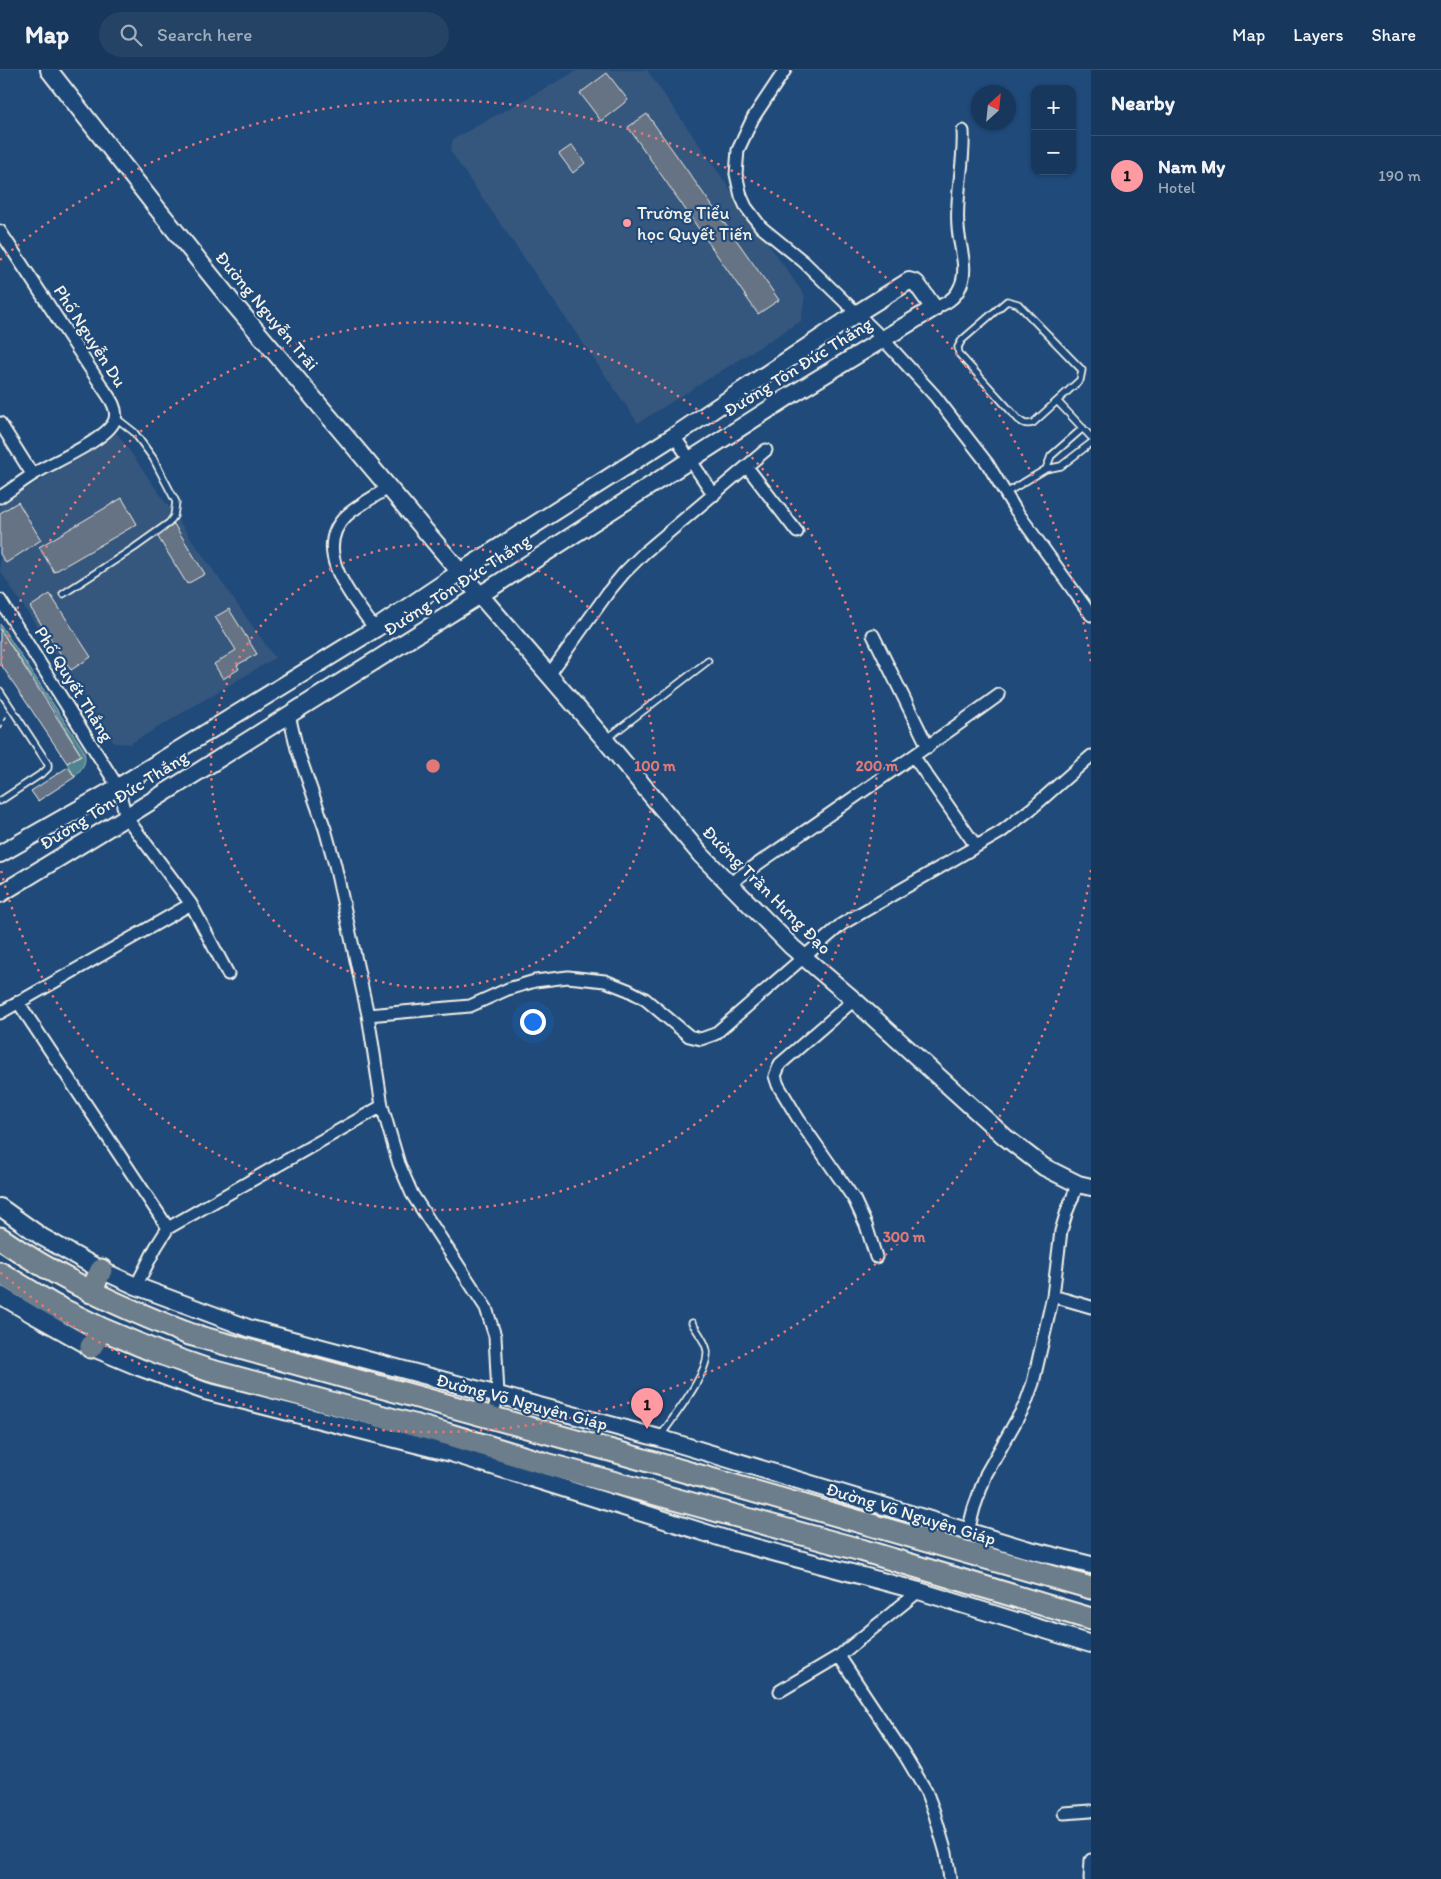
<!DOCTYPE html>
<meta charset="utf-8">
<style>
body{margin:0;font-family:Itim,sans-serif;background:#244365;color:#f1f3f6}
.controls{position:absolute;right:15px;top:15px;display:grid;overflow:hidden;border-radius:10px;box-shadow:0 1px 4px #0004}
.controls button{width:45px;height:45px;display:grid;place-items:center;padding:0;border:0;border-bottom:1px solid #365272;background:#17385c;color:#f1f3f6;font:25px sans-serif}
.compass{position:absolute;left:971px;top:15px;width:45px;height:45px;border-radius:50%;background:#17385c;box-shadow:0 1px 4px #0004;rotate:27deg}
.you{position:absolute;left:532px;top:951px;width:18px;height:18px;margin:-12px;border:4px solid #fff;border-radius:50%;background:#1a73e8;box-shadow:0 0 0 8px #1a73e833}
.badge{display:grid;place-items:center;width:32px;height:32px;border-radius:50%;background:#ff9aa2;color:#111;font-size:16px;font-weight:700}
.pin{position:absolute;translate:-50% -41px;filter:drop-shadow(0 1px 2px #0008)}
.pin::after{content:'';position:absolute;top:26px;width:18px;height:15px;background:inherit;clip-path:polygon(0 0,100% 0,50% 100%)}
.list{margin:0;padding:0;list-style:none}
h2{display:flex;justify-content:space-between;align-items:center;height:65px;margin:0;padding:0 20px;font-size:21px}
h2 small{font-size:16px;font-weight:400;color:#9eacbb}
.list li{display:grid;grid-template-columns:32px 1fr auto;gap:15px;align-items:center;box-sizing:border-box;height:80px;padding:0 20px;border-top:1px solid #365272}
.list b{display:block;font-size:19px;white-space:nowrap}
.list p{margin:0;font-size:16px;white-space:nowrap;color:#9eacbb}
.list em{font-size:16px;font-style:normal;color:#9eacbb}
.icon{flex:none;width:28px;height:28px;fill:none;stroke:currentColor;stroke-width:2;stroke-linecap:round;stroke-linejoin:round}
.map{position:relative;flex:none;width:1091px;height:1809px;overflow:hidden}
header{display:flex;align-items:center;gap:30px;box-sizing:border-box;height:70px;padding:0 25px;background:#17385c;border-bottom:1px solid #365272}
header strong{font-size:24px}
nav{display:flex;gap:28px;margin-inline-start:auto;font-size:18px}
.search{width:350px;height:45px;background:#244365;display:flex;align-items:center;gap:12px;box-sizing:border-box;padding:0 18px;border-radius:28px;color:#9eacbb;font-size:19px}
main{display:flex}
aside{flex:1;background:#17385c}
.map>svg:first-child{display:block}
.built{fill:#34567d}
.green{fill:#4f838f;stroke:#a2babc}
.building{fill:#667385;stroke:#f4f1e8}
.lines{fill:none;stroke-linecap:round;stroke-linejoin:round}
.lane-casing{stroke:#f4f1e8;stroke-width:9}
.street-casing{stroke:#f4f1e8;stroke-width:15}
.secondary-casing{stroke:#f4f1e8;stroke-width:20}
.highway-casing{stroke:#f4f1e8;stroke-width:25}
.path{stroke:#f4f1e8;stroke-width:2.5;stroke-dasharray:5 4;stroke-linecap:butt}
.lane{stroke:#1f4a7a;stroke-width:5.5}
.street{stroke:#1f4a7a;stroke-width:11}
.secondary{stroke:#1f4a7a;stroke-width:16}
.highway{stroke:#6c7d8b;stroke-width:21}
.ring{fill:none;stroke:#e27875;stroke-width:2.5;stroke-dasharray:2.5 5}
.poi-dot{fill:#ff9aa2;stroke:#1f4a7a;stroke-width:2}
.labels{text-anchor:middle;stroke-width:4.5;stroke-linejoin:round;paint-order:stroke}
.poi-label{font-size:18px;fill:#f4f1e8;stroke:#1f4a7a;text-anchor:start}
.street-label{font-size:18px;fill:#f4f1e8;stroke:#1f4a7a}
.centre{fill:#e27875;stroke:#1f4a7a;stroke-width:2.5}
.ring-label{font-size:15px;text-anchor:middle;font-weight:bold;fill:#e27875;stroke:#1f4a7a;stroke-width:4.5;stroke-linejoin:round;paint-order:stroke}
</style>
<header>
<strong>Map</strong>
<div class="search"><svg class="icon" aria-label="search" viewBox="0 0 24 24"><circle cx="10" cy="10" r="6"/><path d="M15 15l6 6"/></svg>Search here</div>
<nav><a>Map</a><a>Layers</a><a>Share</a></nav>
</header>
<main>
<div class="map">
<svg width="1091" height="1809" viewBox="0 0 1091 1809">
<rect width="100%" height="100%" fill="#1f4a7a"/>
<filter id="ink" filterUnits="userSpaceOnUse"><feTurbulence type="fractalNoise" baseFrequency=".02" numOctaves="2"/><feDisplacementMap in="SourceGraphic" scale="10" xChannelSelector="R" yChannelSelector="G"/><feConvolveMatrix kernelMatrix="1 2 1 2 8 2 1 2 1" color-interpolation-filters="sRGB"/></filter>
<g filter="url(#ink)">
<path class="built" d="M578,0H647L805,226L801,251L638,353L450,81L453,69Z
M117,363L275,588L130,674L114,673L0,501V435Z"/>
<path class="green" d="M0,554L83,679C88,693 83,696 75,707L67,693L81,685L51,635L0,559Z"/>
<path class="building" d="M607,3L628,30L601,51L580,23Z
M647,44L779,230L758,244L628,57Z
M572,75L585,93L573,103L559,84Z
M122,428L137,454L54,502L39,477Z
M18,432L41,470L6,493L0,484V443Z
M174,454L205,504L187,514L158,467Z
M50,524L91,587L71,600L30,537Z
M229,539L257,584L237,595L239,599L223,609L214,594L236,580L215,547Z
M0,559L81,685L67,693L0,593Z
M68,697L75,707L38,731L31,721Z"/>
<g class="lines">
<defs>
<path id="lane" d="M1007,231L1018,234L1082,300L1080,310L1033,353C1027,355 1023,354 1018,349L959,284L958,277L962,270Z
M1058,332L1091,367
M1046,399L1051,386L1083,358
M1006,423L1046,399L1061,396L1091,373
M63,524L134,478L169,453L174,446L176,432L153,388L134,362L116,348
M0,621L48,694V698L44,702L0,731
M605,670L708,591
M660,1367C673,1347 709,1304 707,1281C706,1272 697,1261 692,1253"/>
<path id="street" d="M785,0L753,48L738,80L736,104L741,126L746,137L761,157L804,192L882,268L935,326L987,393L1015,439L1091,545
M0,161L103,318C109,327 118,338 115,349C110,369 50,393 32,405C21,412 11,420 0,427
M934,238C945,234 955,229 960,217C969,199 959,176 958,157C955,125 965,93 963,61
M0,353L32,404
M674,366L714,425
M747,397L797,462
M0,530L118,717L126,747L191,834L228,904
M375,559C354,529 310,481 346,446C358,435 374,427 388,418
M873,565L928,677
M549,605L609,521L624,503L644,483L766,380
M289,645L297,679L325,759L335,795L368,945L382,1036L399,1094L412,1124L486,1238L495,1266L498,1324L492,1347
M914,687L976,776
M729,814C819,751 910,690 999,625
M854,930L780,994L775,1006L778,1015L799,1050L854,1129L866,1155L876,1187
M18,932L168,1158
M0,943L191,834
M368,945L470,936L508,919L535,911L568,907L605,911L628,920L645,929L689,966L701,969L715,964L842,854L1001,762L1031,739L1091,686
M136,1216L156,1177L168,1158L382,1036
M1053,1226L1091,1237
M968,1461L974,1438L986,1404L1025,1335L1033,1313L1053,1226L1061,1161L1067,1141L1078,1114
M919,1521L839,1586L904,1684L926,1721L934,1742L946,1783L950,1809
M780,1621L839,1586
M1064,1743L1091,1741
M1090,1809L1091,1790"/>
<path id="secondary" d="M49,0L156,137L233,233L460,502L605,670L701,785L792,877L854,930L1005,1067L1044,1097L1078,1114L1091,1117
M0,784L118,717L375,559L460,502L674,366L856,244L909,211L916,213L934,238L788,327L480,525L126,747L0,824
M0,1137L42,1167L101,1200L136,1216L251,1259L659,1368L1026,1479L1091,1495
M0,1225L32,1244L91,1277L139,1297L205,1321L451,1383L735,1472L919,1521L1091,1574"/>
<path id="highway" d="M0,1168C58,1209 123,1238 189,1264L613,1381L1091,1518
M0,1203L53,1235L102,1259L159,1283L208,1300L447,1364L546,1394L861,1480L1091,1549
M91,1222L101,1200
M91,1277L102,1259"/>
</defs>
<use href="#lane" class="lane-casing"/>
<use href="#street" class="street-casing"/>
<use href="#secondary" class="secondary-casing"/>
<use href="#highway" class="highway-casing"/>
<path class="path" d="M0,659L6,646"/>
<use href="#lane" class="lane"/>
<use href="#street" class="street"/>
<use href="#secondary" class="secondary"/>
<use href="#highway" class="highway"/>
</g>
</g>
<g class="ring">
<circle cx="433" cy="696" r="222"/>
<path d="M0 596A444 444 0 1 1 0 796"/>
<path d="M1091 800A666 666 0 0 1 0 1202M0 190A666 666 0 0 1 1091 592"/>
</g>
<circle class="poi-dot" cx="627" cy="153" r="5"/>
<g class="labels">
<g class="poi-label">
<text x="637" y="149">Trường Tiểu<tspan x="637" dy="21">học Quyết Tiến</tspan></text>
</g>
<g class="street-label">
<text transform="translate(267 241) rotate(50)" y="6">Đường Nguyễn Trãi</text>
<text transform="translate(90 266) rotate(57)" y="6">Phố Nguyễn Du</text>
<text transform="translate(798 297) rotate(-32)" y="6">Đường Tôn Đức Thắng</text>
<text transform="translate(457 515) rotate(-33)" y="6">Đường Tôn Đức Thắng</text>
<text transform="translate(74 614) rotate(58)" y="6">Phố Quyết Thắng</text>
<text transform="translate(114 730) rotate(-32)" y="6">Đường Tôn Đức Thắng</text>
<text transform="translate(767 820) rotate(45)" y="6">Đường Trần Hưng Đạo</text>
<text transform="translate(522 1332) rotate(15)" y="6">Đường Võ Nguyên Giáp</text>
<text transform="translate(911 1444) rotate(17)" y="6">Đường Võ Nguyên Giáp</text>
</g>
</g>
<circle cx="433" cy="696" r="8" class="centre"/>
<g class="ring-label">
<text x="655" y="701">100 m</text>
<text x="877" y="701">200 m</text>
<text x="904" y="1172">300 m</text>
</g>
</svg>
<div class="controls">
<button>+</button>
<button>−</button>
</div>
<svg class="compass" viewBox="-18 -18 36 36"><path d="M0-13l5 13h-10z" fill="#e53935"/><path d="M0 13l5-13h-10z" fill="#9eacbb"/></svg>
<div class="you"></div>
<div class="pin badge" style="left:647px;top:1359px">1</div>
</div>
<aside>
<h2>Nearby<small></small></h2>
<ul class="list">
<li><span class="badge">1</span><div><b>Nam My</b><p>Hotel</p></div><em>190 m</em></li>
</ul>
</aside>
</main>
